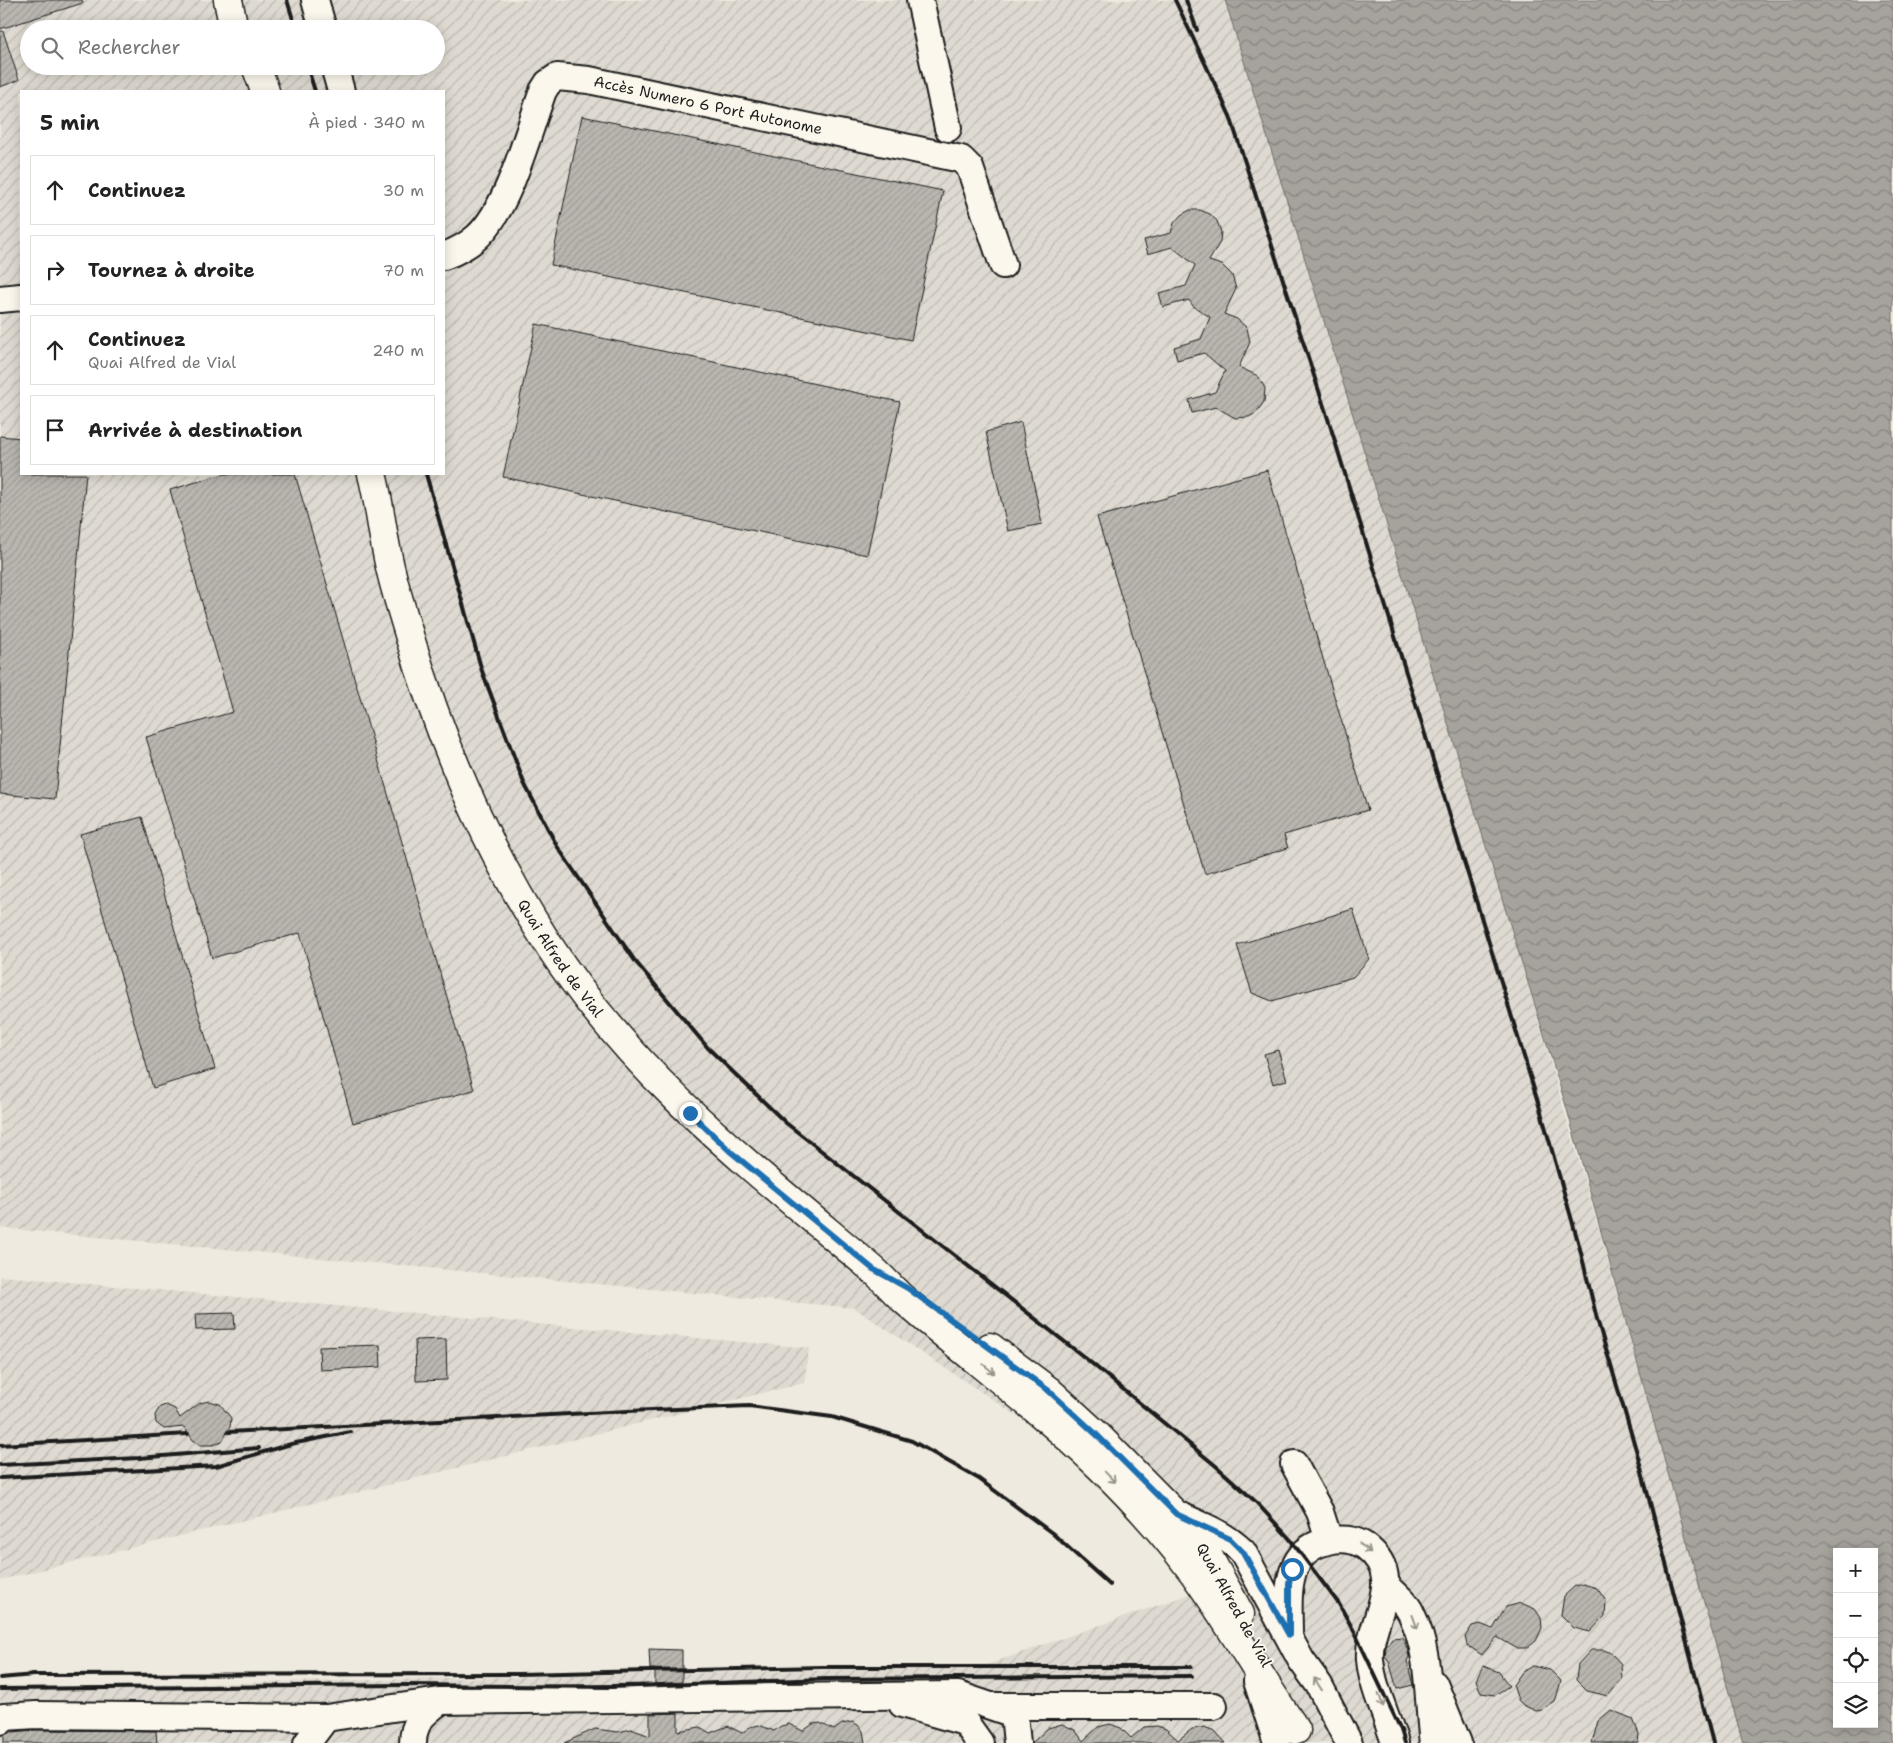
<!DOCTYPE html>
<html lang="fr">
<meta charset="utf-8">
<style>
body{margin:0;font-family:"Shantell Sans",sans-serif;background:#f2f2f2;color:#222}
.controls{position:absolute;right:15px;bottom:15px;display:grid;overflow:hidden;border-radius:0px;box-shadow:0 2px 12px #0003}
.controls button{width:45px;height:45px;display:grid;place-items:center;padding:0;border:0;border-bottom:1px solid #e0e0e0;background:#fff;color:#222;font:25px sans-serif}
.stop{position:absolute;width:15px;height:15px;margin:-11px;border:4px solid #1f6fb2;border-radius:50%;background:#fff}
.stop.end{background:#1f6fb2;border-color:#fff;box-shadow:0 1px 5px #0008}
.list{margin:0;padding:0;list-style:none}
h2{display:flex;justify-content:space-between;align-items:center;height:65px;margin:0;padding:0 20px;font-size:21px}
h2 small{font-size:16px;font-weight:400;color:#767676}
.list li{display:grid;grid-template-columns:32px 1fr auto;gap:15px;align-items:center;box-sizing:border-box;height:70px;margin:0 10px 10px;padding:0 10px;border:1px solid #e0e0e0;border-radius:0px}
.list b{display:block;font-size:19px;white-space:nowrap}
.list p{margin:0;font-size:16px;white-space:nowrap;color:#767676}
.list em{font-size:16px;font-style:normal;color:#767676}
.icon{flex:none;width:28px;height:28px;fill:none;stroke:currentColor;stroke-width:2;stroke-linecap:round;stroke-linejoin:round}
.map{position:relative;flex:none;width:1893px;height:1743px;overflow:hidden}
.search{position:absolute;background:#fff;box-shadow:0 2px 12px #0003;left:20px;top:20px;width:425px;height:55px;display:flex;align-items:center;gap:12px;box-sizing:border-box;padding:0 18px;border-radius:28px;color:#767676;font-size:19px}
.panel{position:absolute;background:#fff;box-shadow:0 2px 12px #0003;left:20px;top:90px;width:425px;height:385px;border-radius:0px}
.map>svg:first-child{display:block}
.industrial{fill:url(#industrial-furrows);fill-rule:evenodd}
.water{fill:url(#water-waves);stroke:#6f6d69;fill-rule:evenodd}
.building{fill:url(#building-hatch);stroke:#1c1c1c}
.lines{fill:none;stroke-linecap:round;stroke-linejoin:round}
.minor-casing{stroke:#1c1c1c;stroke-width:30}
.major-casing{stroke:#1c1c1c;stroke-width:31}
.minor{stroke:#fbf7ec;stroke-width:26}
.major{stroke:#fbf7ec;stroke-width:28}
.rail{stroke:#1c1c1c;stroke-width:4}
.oneway{stroke:#97948e}
.route{stroke:#1f6fb2;stroke-width:6}
.labels{text-anchor:middle;stroke-width:4;stroke-linejoin:round;paint-order:stroke}
.street-label{font-size:15px;fill:#1c1c1c;stroke:#fbf7ec}
</style>
<div class="map">
<svg width="1893" height="1743" viewBox="0 0 1893 1743">
<defs>
<pattern id="industrial-furrows" width="10" height="10" patternUnits="userSpaceOnUse" patternTransform="scale(1.25)"><rect width="10" height="10" fill="#dedad1"/><path d="M-1 1l2-2M0 10L10 0M9 11l2-2" fill="none" stroke="#bebab3"/></pattern>
<pattern id="water-waves" width="16" height="10" patternUnits="userSpaceOnUse" patternTransform="scale(1.25)"><rect width="16" height="10" fill="#a6a39d"/><path d="M0 5q4-4 8 0t8 0" fill="none" stroke="#86847f"/></pattern>
<pattern id="building-hatch" width="6" height="6" patternUnits="userSpaceOnUse" patternTransform="scale(1.25)"><rect width="6" height="6" fill="#b9b6af"/><path d="M-1 1l2-2M0 6l6-6M5 7l2-2" fill="none" stroke="#9e9c96"/></pattern>
</defs>
<rect width="100%" height="100%" fill="#eeeadf"/>
<filter id="ink" filterUnits="userSpaceOnUse"><feTurbulence type="fractalNoise" baseFrequency=".02" numOctaves="2"/><feDisplacementMap in="SourceGraphic" scale="10" xChannelSelector="R" yChannelSelector="G"/><feConvolveMatrix kernelMatrix="1 2 1 2 8 2 1 2 1" color-interpolation-filters="sRGB"/></filter>
<g filter="url(#ink)">
<path class="industrial" d="M0,0H1225L1514,936L1673,1487L1743,1743H0V1688L980,1667L1199,1591L1248,1568L854,1308L0,1228ZM29,29H436V66H29ZM21,91H444V474H21Z
M0,1276L809,1348L804,1383L0,1580Z"/>
<path class="water" d="M1225,0H1893V1743H1743L1566,1106ZM1837,1552H1874V1724H1837Z"/>
<path class="building" d="M0,0H82L83,3L0,29Z
M0,31H3L19,80L0,87Z
M582,116L943,191L911,340L551,265Z
M1190,210H1200L1210,214L1217,221L1221,232L1220,242L1209,261L1222,265L1232,275L1236,289L1224,314L1237,319L1247,328L1250,342L1239,367L1258,376L1265,388L1264,402L1256,413L1249,417L1235,418L1216,407L1192,413L1189,400L1215,392L1225,371L1204,353L1177,360L1174,347L1201,339L1210,317L1193,306L1189,300L1163,307L1159,293L1186,286L1195,265L1172,247L1148,254L1144,240L1171,233L1174,223L1181,215Z
M536,324L900,402L867,555L503,477Z
M1021,422L1042,524L1008,531L986,432Z
M0,436L21,438V474H86L55,799L0,794Z
M1267,470L1368,810L1284,835L1288,848L1205,874L1097,517Z
M223,474H295L474,1090L353,1123L300,933L212,958L146,737L233,712L170,490Z
M142,817L215,1069L153,1088L80,834Z
M1353,909L1369,959L1353,977L1272,1001L1252,993L1237,945Z
M1278,1050L1287,1080L1273,1084L1264,1054Z
M234,1313L235,1329L196,1330L195,1314Z
M446,1339L447,1380L416,1381L415,1340Z
M380,1345L381,1367L320,1370L319,1347Z
M209,1401L220,1404L231,1418L230,1427L222,1442L213,1445H200L193,1440L184,1427L164,1429L156,1423L155,1415L160,1407L166,1405L175,1409L180,1418L200,1403Z
M1583,1584L1597,1588L1606,1601L1605,1616L1590,1632L1574,1628L1561,1615L1564,1596L1575,1586Z
M1521,1603L1535,1609L1541,1618L1542,1628L1536,1641L1527,1648H1516L1497,1637L1482,1655L1467,1645L1465,1637L1472,1626L1480,1624L1493,1629L1506,1607Z
M1402,1637L1407,1648L1409,1657L1407,1661L1413,1685L1397,1689L1389,1661L1385,1656L1386,1647L1392,1638Z
M649,1649L682,1650V1682L655,1684V1669H650Z
M1591,1650H1604L1611,1653L1621,1664L1622,1679L1608,1696L1587,1691L1576,1680L1578,1664Z
M1483,1666L1499,1672L1509,1686L1495,1695L1481,1693L1476,1680Z
M1532,1666L1550,1670L1561,1681L1555,1702L1543,1710L1536,1711L1523,1705L1518,1700L1513,1685L1522,1672Z
M1611,1710L1633,1719L1639,1734L1638,1743H1592L1598,1721Z
M678,1713V1731L700,1727L710,1733L728,1726L742,1733L750,1727L759,1725L774,1731L781,1726L789,1724L803,1731L813,1724L820,1723L834,1730L842,1724L852,1722L858,1725L863,1731L865,1743H564L595,1729L618,1732L631,1729L650,1736V1714Z
M1062,1724L1075,1730L1083,1741L1098,1727L1110,1724L1121,1728L1131,1738L1144,1727L1157,1726L1166,1729L1178,1740L1192,1729L1204,1727L1215,1731L1226,1743H1032L1048,1728Z
M36,1730L156,1731L157,1743H4V1735L11,1732Z"/>
<g class="lines">
<defs>
<g id="minor">
<path d="M315,0L323,29"/>
<path d="M920,0L948,128"/>
<path d="M334,66L341,91"/>
<path id="s1" d="M444,256C455,252 468,245 477,237C509,208 528,132 543,91L548,83L557,77L589,80L961,159L970,168L1003,265"/>
<path d="M0,299L21,297"/>
<path d="M1294,1464L1320,1512L1329,1540"/>
<path d="M1176,1514C1201,1525 1224,1533 1243,1552L1301,1660L1319,1685L1349,1743"/>
<path d="M1385,1584C1394,1593 1406,1602 1411,1613C1431,1653 1427,1700 1433,1743"/>
<path d="M1289,1635C1289,1598 1282,1551 1328,1541C1340,1538 1354,1539 1365,1546C1409,1578 1367,1621 1370,1659C1372,1687 1387,1716 1395,1743"/>
<path d="M1257,1681L1277,1743"/>
<path d="M1434,1684L1458,1743"/>
<path d="M902,1704L965,1722L980,1743"/>
<path d="M995,1706H1214"/>
<path d="M0,1721L4,1717L36,1715L328,1718"/>
<path d="M307,1743L326,1718L440,1701L958,1695L1014,1714L1017,1743"/>
<path d="M413,1743C413,1722 424,1713 440,1701"/>
</g>
<g id="major">
<path d="M228,0L234,29"/>
<path d="M256,66L265,91"/>
<path id="s2" d="M372,474C379,500 381,526 387,553C392,581 402,610 410,638C442,745 487,849 548,944C634,1077 750,1166 870,1267C882,1277 892,1289 904,1300C969,1357 1038,1407 1100,1467C1140,1506 1178,1548 1209,1595C1239,1639 1265,1686 1296,1730"/>
<path d="M990,1347L1049,1391L1097,1435L1181,1520L1201,1543L1240,1614"/>
</g>
</defs>
<use href="#minor" class="minor-casing"/>
<use href="#major" class="major-casing"/>
<use href="#minor" class="minor"/>
<use href="#major" class="major"/>
<path class="rail" d="M287,0L296,29
M1175,0L1230,116L1330,425L1541,1112L1579,1245L1597,1319L1637,1453L1713,1743
M1186,0L1197,30
M307,66L315,91
M426,474L482,671L524,783L557,846L635,961L708,1048L786,1123L1084,1357L1216,1466L1256,1502L1289,1538L1339,1604L1355,1633L1401,1730L1405,1743
M228,1432L628,1411L749,1406L832,1417L912,1441L979,1479L1052,1533L1110,1585
M0,1445L188,1434
M0,1465L139,1458L259,1448
M0,1478L216,1466L291,1444L351,1432
M0,1678L34,1675L519,1674L822,1667H1191
M0,1689L405,1685L612,1687L826,1679L1192,1676"/>
</g>
<defs><path id="oneway-shaft" d="M-6 0H5M1.5-3L5.5 0L1.5 3" fill="none" stroke-width="1.6" stroke-linecap="round" stroke-linejoin="round" transform="scale(1.25)"/></defs>
<g class="oneway">
<use href="#oneway-shaft" transform="translate(989 1369) rotate(39)"/>
<use href="#oneway-shaft" transform="translate(1110 1477) rotate(46)"/>
<use href="#oneway-shaft" transform="translate(1365 1548) rotate(38)"/>
<use href="#oneway-shaft" transform="translate(1415 1622) rotate(70)"/>
<use href="#oneway-shaft" transform="translate(1318 1684) rotate(-122)"/>
<use href="#oneway-shaft" transform="translate(1381 1700) rotate(71)"/>
</g>
</g>
<g class="lines" filter="url(#ink)">
<path class="route" d="M690,1113L731,1152L873,1269L909,1289L1049,1391L1097,1435L1176,1514L1230,1539L1243,1552L1289,1635V1583L1292,1569"/>
</g>
<g class="labels">
<g class="street-label">
<text dy="5" stroke="none"><textPath href="#s1" startOffset="374">Accès Numero 6 Port Autonome</textPath></text>
<text dy="5" stroke="none"><textPath href="#s2" startOffset="524">Quai Alfred de Vial</textPath></text>
<text transform="translate(1234 1605) rotate(61)" y="5">Quai Alfred de Vial</text>
</g>
</g>
</svg>
<div class="controls">
<button>+</button>
<button>−</button>
<button><svg class="icon" aria-label="locate" viewBox="0 0 24 24"><circle cx="12" cy="12" r="6"/><path d="M12 2v4M12 18v4M2 12h4M18 12h4"/></svg></button>
<button><svg class="icon" aria-label="layers" viewBox="0 0 24 24"><path d="M12 4l9 5-9 5-9-5zM3 14l9 5 9-5"/></svg></button>
</div>
<div class="stop" style="left:1292px;top:1569px"></div>
<div class="stop end" style="left:690px;top:1113px"></div>
<div class="search"><svg class="icon" aria-label="search" viewBox="0 0 24 24"><circle cx="10" cy="10" r="6"/><path d="M15 15l6 6"/></svg>Rechercher</div>
<section class="panel">
<h2>5 min<small>À pied · 340 m</small></h2>
<ul class="list">
<li><svg class="icon" aria-label="ahead" viewBox="0 0 24 24"><path d="M12 20V5M6 11l6-6 6 6"/></svg><div><b>Continuez</b></div><em>30 m</em></li>
<li><svg class="icon" aria-label="right" viewBox="0 0 24 24"><path d="M7 20v-9h11M14 6l5 5-5 5"/></svg><div><b>Tournez à droite</b></div><em>70 m</em></li>
<li><svg class="icon" aria-label="ahead" viewBox="0 0 24 24"><path d="M12 20V5M6 11l6-6 6 6"/></svg><div><b>Continuez</b><p>Quai Alfred de Vial</p></div><em>240 m</em></li>
<li><svg class="icon" aria-label="arrive" viewBox="0 0 24 24"><path d="M6 21V4h12l-3 4 3 4H6"/></svg><div><b>Arrivée à destination</b></div></li>
</ul>
</section>
</div>
